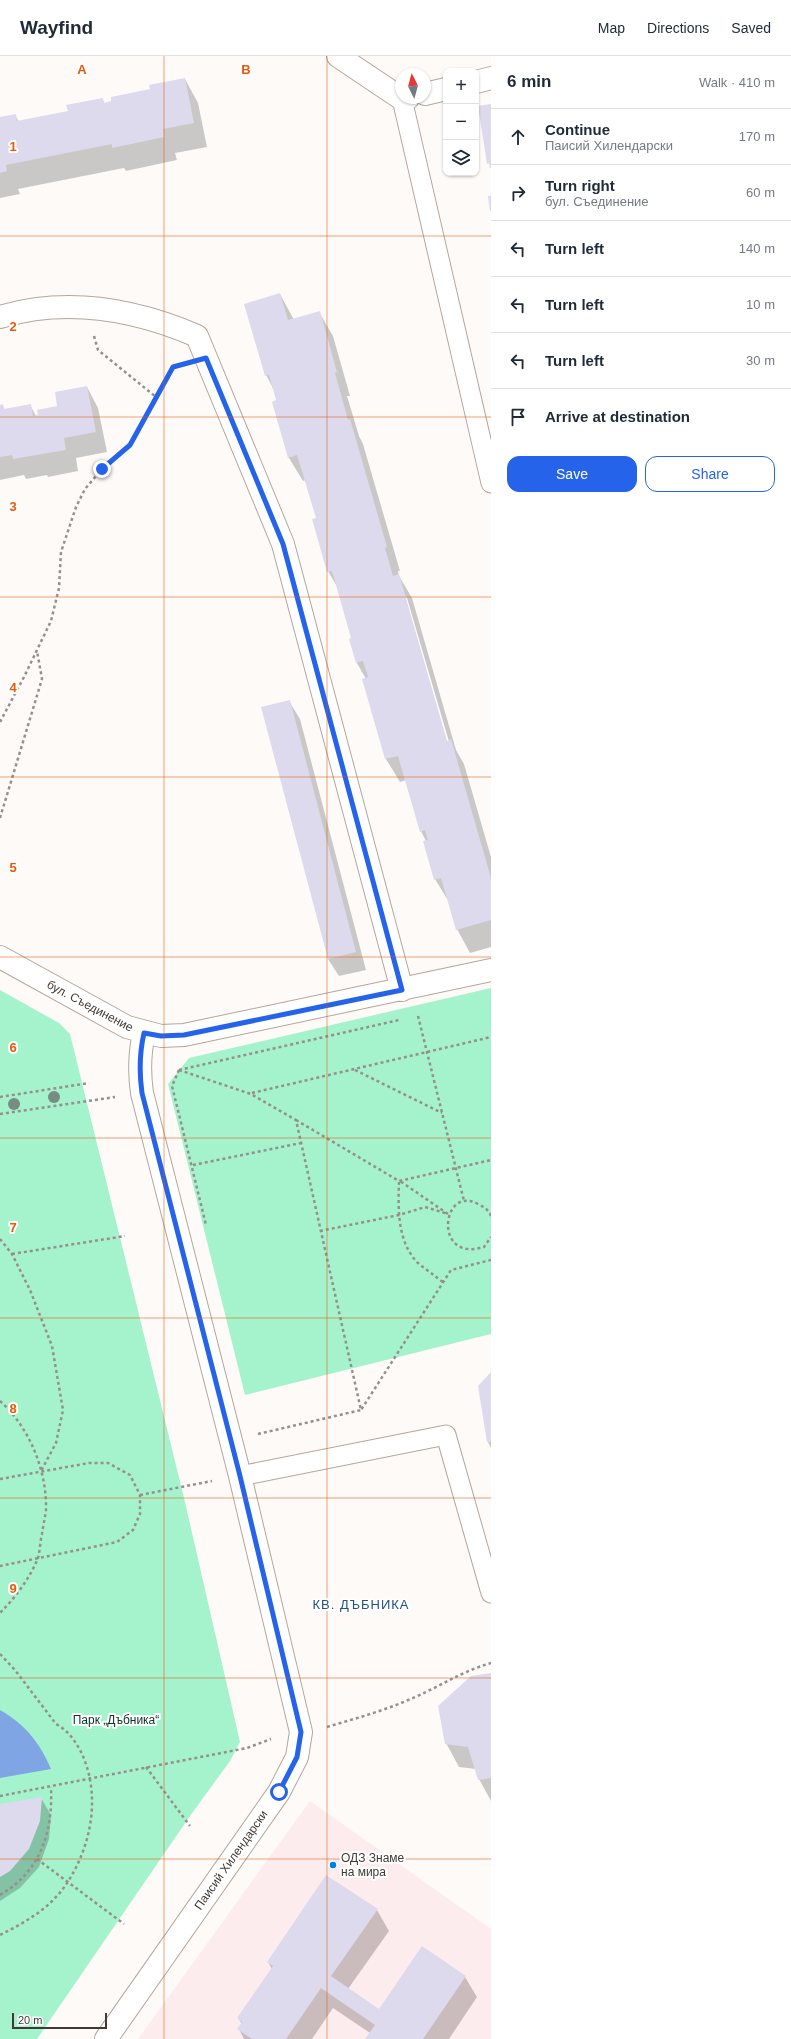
<!DOCTYPE html>
<meta charset="utf-8">
<style>
body{margin:0;font-family:Arial,sans-serif;background:#f2f2f3;color:#1f2937}
.controls{position:absolute;right:12px;top:12px;display:grid;overflow:hidden;border-radius:8px;box-shadow:0 1px 3px #0004}
.controls button{width:36px;height:36px;display:grid;place-items:center;padding:0;border:0;border-bottom:1px solid #e0e1e3;background:#fff;color:#1f2937;font:20px sans-serif}
.compass{position:absolute;left:395px;top:12px;width:36px;height:36px;border-radius:50%;background:#fff;box-shadow:0 1px 3px #0004;rotate:354deg}
.scale{position:absolute;left:12px;bottom:10px;width:95px;box-sizing:border-box;padding-left:4px;border:2px solid #403935;border-top:0;font-size:11px;line-height:14px;white-space:nowrap;color:#403935;-webkit-text-stroke:3px #fff;paint-order:stroke}
.stop{position:absolute;width:12px;height:12px;margin:-9px;border:3px solid #2563eb;border-radius:50%;background:#fff}
.stop.end{background:#2563eb;border-color:#fff;box-shadow:0 1px 4px #0008}
.list{margin:0;padding:0;list-style:none}
h2{display:flex;justify-content:space-between;align-items:center;height:52px;margin:0;padding:0 16px;font-size:17px}
h2 small{font-size:13px;font-weight:400;color:#747a83}
.list li{display:grid;grid-template-columns:26px 1fr auto;gap:12px;align-items:center;box-sizing:border-box;height:56px;padding:0 16px;border-top:1px solid #e0e1e3}
.list b{display:block;font-size:15px;white-space:nowrap}
.list p{margin:0;font-size:13px;white-space:nowrap;color:#747a83}
.list em{font-size:13px;font-style:normal;color:#747a83}
.actions{display:flex;gap:8px;padding:12px 16px}
.actions a{flex:1;padding:9px 0;border:1px solid #2563eb;border-radius:12px;text-align:center;font-size:14px;color:#2563eb}
.actions .main{background:#2563eb;color:#fff}
.icon{flex:none;width:22px;height:22px;fill:none;stroke:currentColor;stroke-width:2;stroke-linecap:round;stroke-linejoin:round}
.map{position:relative;flex:none;width:491px;height:1983px;overflow:hidden}
header{display:flex;align-items:center;gap:24px;box-sizing:border-box;height:56px;padding:0 20px;background:#fff;border-bottom:1px solid #e0e1e3}
header strong{font-size:19px}
nav{display:flex;gap:22px;margin-inline-start:auto;font-size:14px}
main{display:flex}
aside{flex:1;background:#fff}
.map>svg:first-child{display:block}
.education{fill:#fdeced}
.green{fill:#a4f3cd}
.water{fill:#80a5e5}
.shadow{fill:#0003;fill-rule:evenodd}
.building{fill:#dcdaec}
.lines{fill:none;stroke-linecap:round;stroke-linejoin:round}
.service-casing{stroke:#b5a69b;stroke-width:21}
.minor-casing{stroke:#b5a69b;stroke-width:24}
.path{stroke:#95908d;stroke-width:2.5;stroke-dasharray:3 3;stroke-linecap:butt}
.service{stroke:#fff;stroke-width:19}
.minor{stroke:#fff;stroke-width:22}
.tree{fill:#778c82}
.route{stroke:#2563eb;stroke-width:5}
.grid{fill:none;stroke:#e8590c;stroke-width:1;stroke-opacity:0.55}
.poi-dot{fill:#0080e5;stroke:#fff;stroke-width:1.5}
.labels{text-anchor:middle;stroke-width:4;stroke-linejoin:round;paint-order:stroke}
.street-label{font-size:12px;fill:#403935;stroke:#fff}
.park-label{font-size:12px;fill:#0a3222;stroke:#fff}
.poi-label{font-size:12px;fill:#403935;stroke:#fff;text-anchor:start}
.neighbourhood-label{font-size:13px;letter-spacing:1px;fill:#215285;stroke:#fff}
.grid-label{font-size:13px;text-anchor:middle;font-weight:bold;fill:#e8590c;stroke:#fff;stroke-width:4;stroke-linejoin:round;paint-order:stroke}
</style>
<header>
<strong>Wayfind</strong>
<nav><a>Map</a><a>Directions</a><a>Saved</a></nav>
</header>
<main>
<div class="map">
<svg width="491" height="1983" viewBox="0 0 491 1983">
<rect width="100%" height="100%" fill="#fdfaf8"/>
<path class="education" d="M310,1745L491,1873V1983H138Z"/>
<path class="green" d="M491,932V1278L245,1339L168,1028L189,1002Z
M0,934L59,967L70,978L184,1442L240,1686L230,1705L190,1760L37,1983H0Z"/>
<path class="water" d="M0,1654C26,1669 39,1686 51,1713L0,1722Z"/>
<path class="shadow" d="M185,23L198,47L207,91L175,97L177,104L126,115L124,112L18,133L20,138L0,142V62L15,59L19,66L69,56L102,43L105,48Z
M280,238L294,264L319,256L333,280L350,340H347L359,380L363,388L400,515H398L399,520L412,542L456,694L464,708L491,801V891L470,897L457,873L449,846L435,823L426,785L421,775L406,724L400,726L386,703L366,623L357,607L350,583L353,582L338,532L328,515L317,463L306,424L303,425L289,402L273,346L277,345L274,334L266,319ZM404,539L407,542L450,689L448,690Z
M87,331L98,352L107,396L76,402L78,415L48,421L47,419L26,423L24,419L0,424V350L2,349L5,354L30,349L36,360L59,351Z
M289,645L300,663L366,914L339,920L328,903Z
M491,1317V1392L488,1386Z
M491,1618V1745L479,1723L476,1713L459,1711L446,1687Z
M41,1742L51,1759L49,1783L39,1811L20,1832L0,1845V1749Z
M377,1854L389,1875L348,1933L379,1954L465,1921L477,1941L449,1983H366L370,1977L333,1952L312,1983H244L239,1973L242,1968L238,1962L272,1913L268,1906Z"/>
<path class="building" d="M185,22L194,67L163,73L164,81L112,92V88L6,109L7,115L0,117V61L16,58L17,65L68,55L66,49L103,42L104,47L111,45V41L150,33L149,29Z
M491,48V112H490L489,107L487,108L478,50Z
M488,140H491V155H490Z
M280,237L288,264L320,255L337,316L335,317L348,364L350,363L387,491L385,492L393,520L399,518L447,685L451,683L491,822V864L456,874L441,822L434,824L423,785L428,784L425,774L420,776L398,700L385,703L362,623L368,621L363,605L356,607L349,583L351,582L332,515L327,516L312,463L316,462L297,399L288,402L272,346L276,344L269,319L265,320L244,248Z
M87,330L96,376L64,382L66,394L13,403L12,399L0,401V349L3,348L4,353L31,348L33,360L38,359L37,354L57,350L55,336Z
M290,644L356,896L328,903L261,651Z
M491,1316V1386H487L478,1330Z
M491,1617V1722L478,1724L468,1691L445,1688L438,1650L471,1620Z
M42,1741L40,1765L29,1793L10,1815L0,1821V1748Z
M326,1819L378,1853L331,1920L379,1953L422,1890L466,1920L423,1983H365L375,1969L321,1932L286,1983H252L237,1973L242,1966L237,1962L273,1910L267,1906Z"/>
<g class="lines">
<defs>
<path id="service" d="M402,43L491,427
M240,1420L446,1379L491,1537"/>
<path id="minor" d="M338,0L402,43L408,42
M476,26L491,22
M425,38L446,33
M0,261C67,241 134,253 197,280L283,488L402,934
M0,901L127,971L161,980L184,979L491,914
M106,1983L279,1736L297,1701L301,1676L240,1420L142,1037C139,1016 139,999 144,977"/>
</defs>
<use href="#service" class="service-casing"/>
<use href="#minor" class="minor-casing"/>
<path class="path" d="M94,280L98,294L156,341
M0,666L24,621L51,565L59,532L61,496L76,451L85,433L102,413L130,389L173,311L178,309
M0,762L42,623L37,595
M418,960L464,1145
M179,1014L251,1038L296,1064L361,1354L451,1214L491,1204
M179,1014L172,1030L206,1169
M179,1014L399,964
M355,1014L442,1057
M252,1037L491,981
M0,1041L89,1027
M0,1058L115,1041
M296,1064L399,1125L491,1104
M193,1109L301,1087
M399,1126C398,1153 397,1187 419,1208C427,1214 435,1220 444,1227
M491,1160C489,1154 484,1151 478,1148C446,1130 435,1190 468,1193C473,1194 479,1192 484,1191L491,1181
M320,1175L399,1159L425,1151L448,1158L400,1125
M0,1183L12,1198L30,1234L52,1290L63,1354L56,1387L41,1415
M12,1198L125,1180
M0,1345C29,1371 47,1414 46,1454C45,1462 43,1470 42,1478C40,1486 40,1495 38,1502C30,1522 15,1542 0,1557
M258,1378L361,1354
M0,1423L89,1407H108L130,1419L140,1439V1458L133,1474L117,1486L0,1510
M140,1439L212,1425
M0,1598L15,1614L56,1668C67,1674 74,1683 80,1694C102,1737 92,1791 65,1830C49,1853 24,1867 0,1879
M327,1671C357,1662 387,1654 415,1641C443,1629 460,1616 491,1607
M146,1711L190,1770
M0,1740L247,1692L271,1683
M37,1803L124,1868
M0,1839C41,1815 53,1776 51,1731"/>
<use href="#service" class="service"/>
<use href="#minor" class="minor"/>
</g>
<g class="tree">
<circle cx="54" cy="1041" r="6"/>
<circle cx="14" cy="1048" r="6"/>
</g>
<g class="lines">
<path class="route" d="M102,413L130,389L173,311L206,302L283,488L402,934L184,979L161,980L144,977C139,999 139,1016 142,1037L240,1420L301,1676L297,1701L279,1736"/>
</g>
<path class="grid" d="M164,0V1983M327,0V1983M0,180H491M0,361H491M0,541H491M0,721H491M0,901H491M0,1082H491M0,1262H491M0,1442H491M0,1622H491M0,1803H491"/>
<circle class="poi-dot" cx="333" cy="1809" r="4"/>
<g class="labels">
<g class="street-label">
<text transform="translate(90 950) rotate(28)" y="4">бул. Съединение</text>
<text transform="translate(231 1804) rotate(-55)" y="4">Паисий Хилендарски</text>
</g>
<g class="park-label">
<text x="116" y="1668">Парк „Дъбника“</text>
</g>
<g class="poi-label">
<text x="341" y="1806">ОДЗ Знаме<tspan x="341" dy="14">на мира</tspan></text>
</g>
<g class="neighbourhood-label">
<text x="361" y="1553">КВ. ДЪБНИКА</text>
</g>
</g>
<g class="grid-label">
<text x="82" y="18">A</text>
<text x="246" y="18">B</text>
<text x="13" y="95">1</text>
<text x="13" y="275">2</text>
<text x="13" y="455">3</text>
<text x="13" y="636">4</text>
<text x="13" y="816">5</text>
<text x="13" y="996">6</text>
<text x="13" y="1176">7</text>
<text x="13" y="1357">8</text>
<text x="13" y="1537">9</text>
</g>
</svg>
<div class="controls">
<button>+</button>
<button>−</button>
<button><svg class="icon" aria-label="layers" viewBox="0 0 24 24"><path d="M12 4l9 5-9 5-9-5zM3 14l9 5 9-5"/></svg></button>
</div>
<svg class="compass" viewBox="-18 -18 36 36"><path d="M0-13l5 13h-10z" fill="#e53935"/><path d="M0 13l5-13h-10z" fill="#747a83"/></svg>
<div class="scale">20 m</div>
<div class="stop" style="left:279px;top:1736px"></div>
<div class="stop end" style="left:102px;top:413px"></div>
</div>
<aside>
<h2>6 min<small>Walk · 410 m</small></h2>
<ul class="list">
<li><svg class="icon" aria-label="ahead" viewBox="0 0 24 24"><path d="M12 20V5M6 11l6-6 6 6"/></svg><div><b>Continue</b><p>Паисий Хилендарски</p></div><em>170 m</em></li>
<li><svg class="icon" aria-label="right" viewBox="0 0 24 24"><path d="M7 20v-9h11M14 6l5 5-5 5"/></svg><div><b>Turn right</b><p>бул. Съединение</p></div><em>60 m</em></li>
<li><svg class="icon" aria-label="left" viewBox="0 0 24 24"><path d="M17 20v-9H6M10 6l-5 5 5 5"/></svg><div><b>Turn left</b></div><em>140 m</em></li>
<li><svg class="icon" aria-label="left" viewBox="0 0 24 24"><path d="M17 20v-9H6M10 6l-5 5 5 5"/></svg><div><b>Turn left</b></div><em>10 m</em></li>
<li><svg class="icon" aria-label="left" viewBox="0 0 24 24"><path d="M17 20v-9H6M10 6l-5 5 5 5"/></svg><div><b>Turn left</b></div><em>30 m</em></li>
<li><svg class="icon" aria-label="arrive" viewBox="0 0 24 24"><path d="M6 21V4h12l-3 4 3 4H6"/></svg><div><b>Arrive at destination</b></div></li>
</ul>
<div class="actions"><a class="main">Save</a><a>Share</a></div>
</aside>
</main>
